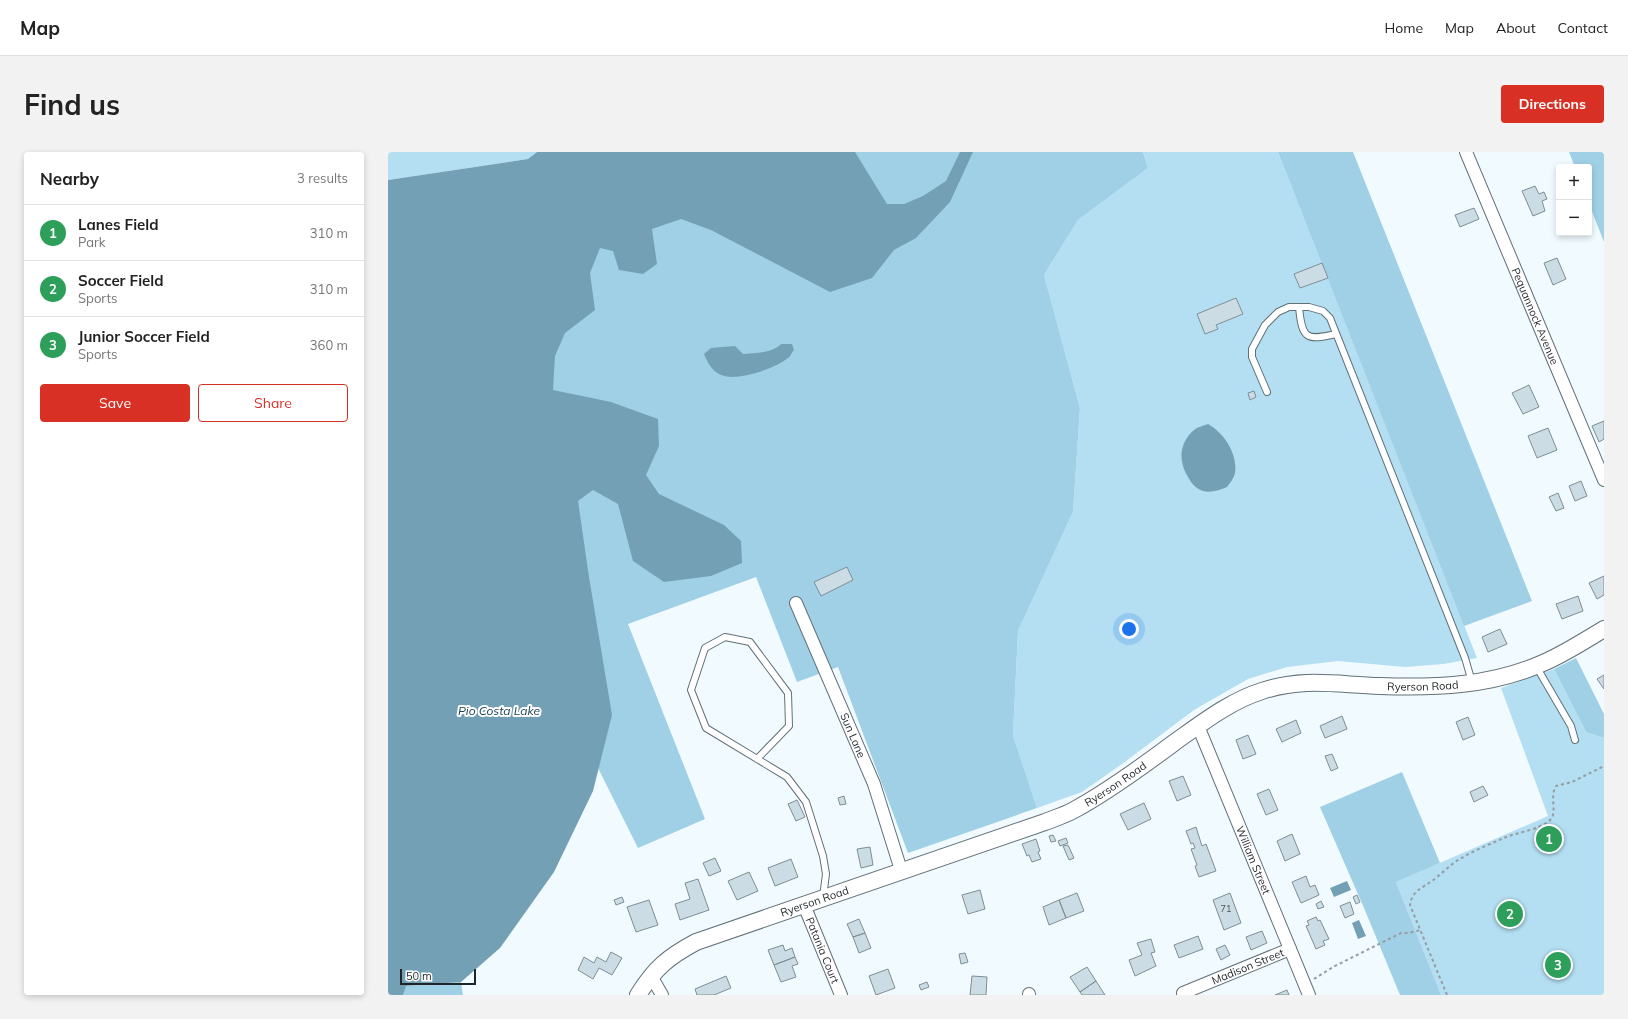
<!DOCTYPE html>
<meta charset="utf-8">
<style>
body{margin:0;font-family:Mulish,sans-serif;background:#f2f2f2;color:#222}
.controls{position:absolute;right:12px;top:12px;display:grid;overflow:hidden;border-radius:4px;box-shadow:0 2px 6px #0003}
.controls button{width:36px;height:36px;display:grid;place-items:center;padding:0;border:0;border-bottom:1px solid #e0e0e0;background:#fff;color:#222;font:20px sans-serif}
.scale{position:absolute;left:12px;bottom:10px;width:76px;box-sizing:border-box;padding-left:4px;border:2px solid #1e2427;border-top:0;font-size:11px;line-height:14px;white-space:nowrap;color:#1e2427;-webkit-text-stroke:3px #fff;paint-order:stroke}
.you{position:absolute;left:741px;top:477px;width:14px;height:14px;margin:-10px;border:3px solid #fff;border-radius:50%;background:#1a73e8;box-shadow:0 0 0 6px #1a73e833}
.badge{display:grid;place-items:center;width:26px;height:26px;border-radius:50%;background:#d93025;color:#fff;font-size:13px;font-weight:700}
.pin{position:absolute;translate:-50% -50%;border:2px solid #fff;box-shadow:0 1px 4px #0006}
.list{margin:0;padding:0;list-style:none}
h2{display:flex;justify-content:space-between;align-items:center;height:52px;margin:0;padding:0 16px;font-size:17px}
h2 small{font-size:13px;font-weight:400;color:#767676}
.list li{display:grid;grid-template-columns:26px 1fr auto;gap:12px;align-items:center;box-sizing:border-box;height:56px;padding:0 16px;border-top:1px solid #e0e0e0}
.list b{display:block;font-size:15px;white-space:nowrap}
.list p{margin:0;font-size:13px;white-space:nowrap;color:#767676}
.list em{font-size:13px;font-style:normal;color:#767676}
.actions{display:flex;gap:8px;padding:12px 16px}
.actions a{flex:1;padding:9px 0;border:1px solid #d93025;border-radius:4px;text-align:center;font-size:14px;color:#d93025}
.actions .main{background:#d93025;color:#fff}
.map{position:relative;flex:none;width:1216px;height:843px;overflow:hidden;border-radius:4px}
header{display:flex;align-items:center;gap:24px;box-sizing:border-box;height:56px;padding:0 20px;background:#fff;border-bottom:1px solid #e0e0e0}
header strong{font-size:19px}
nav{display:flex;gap:22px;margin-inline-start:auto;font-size:14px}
.intro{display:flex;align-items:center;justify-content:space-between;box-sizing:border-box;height:96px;padding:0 24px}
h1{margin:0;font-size:28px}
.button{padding:10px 18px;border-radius:4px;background:#d93025;color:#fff;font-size:14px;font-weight:700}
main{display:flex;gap:24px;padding:0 24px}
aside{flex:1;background:#fff;border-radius:4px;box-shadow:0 2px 6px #0003}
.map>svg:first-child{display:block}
.green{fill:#b4dff2}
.forest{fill:#a0d0e5}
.water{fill:#73a0b5}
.building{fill:#cbdce4;stroke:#7e8e95}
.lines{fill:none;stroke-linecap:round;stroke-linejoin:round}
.lane-casing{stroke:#617077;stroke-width:8}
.street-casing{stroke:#617077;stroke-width:14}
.secondary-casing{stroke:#617077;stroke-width:18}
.path{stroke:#959da1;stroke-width:2;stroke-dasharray:3 3;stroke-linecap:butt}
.lane{stroke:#fff;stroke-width:6}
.street{stroke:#fff;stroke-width:12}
.secondary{stroke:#fff;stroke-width:16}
.labels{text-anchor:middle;stroke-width:4;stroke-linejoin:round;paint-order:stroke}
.number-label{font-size:9px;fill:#495256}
.street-label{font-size:11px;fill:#1e2427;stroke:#fff}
.water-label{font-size:12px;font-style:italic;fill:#143d4d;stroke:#fff}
</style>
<header>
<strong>Map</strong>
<nav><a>Home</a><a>Map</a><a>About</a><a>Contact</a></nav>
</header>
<div class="intro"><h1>Find us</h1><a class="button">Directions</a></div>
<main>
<aside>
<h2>Nearby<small>3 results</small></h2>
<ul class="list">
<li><span class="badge" style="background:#2e9e5b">1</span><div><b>Lanes Field</b><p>Park</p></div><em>310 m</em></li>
<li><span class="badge" style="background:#2e9e5b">2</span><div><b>Soccer Field</b><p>Sports</p></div><em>310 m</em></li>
<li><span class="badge" style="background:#2e9e5b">3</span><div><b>Junior Soccer Field</b><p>Sports</p></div><em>360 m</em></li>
</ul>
<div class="actions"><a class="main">Save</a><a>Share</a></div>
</aside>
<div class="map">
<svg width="1216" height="843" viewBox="0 0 1216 843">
<rect width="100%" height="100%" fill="#f0faff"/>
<path class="green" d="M0,0H149L140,7L0,28Z
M755,0H890L1089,506L1055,512L1017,515L950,509L899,515L860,527L806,558L734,612L694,640L649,656L625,583L630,479L685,360L692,256L656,123L690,68L760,16Z
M1166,517L1198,580L1216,586V843H1053L1008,730L1160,664L1113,536Z"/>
<path class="forest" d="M235,0H755L760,16L690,68L656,123L692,256L685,360L630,479L625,583L649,656L520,701L450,515L409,530L368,425L240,472L317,667L250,696L211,618L117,276Z
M890,0H965L1144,449L1076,474Z
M1181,0H1216V90L1201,52V15H1187Z
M1188,506L1216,562V586L1198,580L1166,517Z
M1014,620L1052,711L1008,730L1053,843H1012L976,756L932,655Z
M73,830L75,843H15L17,834Z"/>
<path class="water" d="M149,0H467L499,52H516L535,44L558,29L572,0H585L562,50L528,86L506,98L484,126L442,140L323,78L293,67L264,77L269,112L255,122L231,118L225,99L212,96L202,121L207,158L177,181L167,204L165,238L223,250L270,267L271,294L258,323L271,342L336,373L353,389L354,411L323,424L276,430L245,409L230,352L205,338L190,349L201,425L224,563L205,639L166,720L112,796L73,830L18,834L15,843H0V28L140,7Z
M393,192H404L406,198C404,200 403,204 400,206C388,216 349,230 333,223C324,219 319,210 316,202L323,196L347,194L355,202C368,201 384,201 393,192Z
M820,272C836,281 850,302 847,321C846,326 842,331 839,335C832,338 823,341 815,339C808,337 803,331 800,325C790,309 791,291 806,278C809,275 815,274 820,272Z
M959,729L963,738L946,745L942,736Z
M971,768L978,784L970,787L964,771Z"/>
<path class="building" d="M1147,34L1151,42L1156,40L1159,47L1154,49L1157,59L1145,64L1134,39Z
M1086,56L1091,67L1072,75L1067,63Z
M1169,106L1178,127L1165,133L1156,111Z
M934,111L940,126L912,136L906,122Z
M848,146L855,162L828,173L830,177L817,182L809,162Z
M1141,233L1151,255L1135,262L1124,241Z
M866,239L868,245L862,248L860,241Z
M1216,269V287L1211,290L1204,274Z
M1160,276L1169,298L1149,306L1140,284Z
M1193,329L1199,344L1187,349L1181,334Z
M1170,341L1176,356L1168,359L1161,345Z
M459,415L465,428L433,444L426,430Z
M1216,424V443L1209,447L1201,431Z
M1190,444L1195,459L1174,467L1168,452Z
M1112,477L1119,492L1100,500L1094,485Z
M1216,523V537L1209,527Z
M954,564L959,577L937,586L932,574Z
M1080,565L1087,583L1075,588L1068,570Z
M908,568L913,581L894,590L888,577Z
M860,583L868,602L855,607L848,588Z
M944,602L950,616L943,619L937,604Z
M795,624L803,643L789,649L781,629Z
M1095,634L1100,643L1086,650L1082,640Z
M881,637L890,658L878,663L869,642Z
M456,644L458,652L452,653L450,646Z
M409,648L417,665L408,669L400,652Z
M756,651L763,667L740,678L732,662Z
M808,675L814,694L818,692L828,719L811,725L807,714L809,713L803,697L807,696L805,691L803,692L798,679Z
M904,682L912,702L897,709L889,689Z
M665,683L668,689L663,690L661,684Z
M678,686L680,691L672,694L670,689Z
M648,687L652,699L650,700L653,707L644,710L641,703L639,704L634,692Z
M680,693L686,706L681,708L675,694Z
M482,695L485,713L473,716L469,697Z
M327,706L333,719L321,724L315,711Z
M403,707L410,725L387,734L380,716Z
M361,720L370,739L349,748L340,729Z
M918,724L922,735L927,733L931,743L913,751L904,730Z
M310,727L321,758L292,768L287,752L302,747L297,731Z
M592,738L597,757L580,762L574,743Z
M689,741L696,759L678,766L671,748Z
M842,741L853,771L836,778L825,748Z
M969,743L972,750L968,752L965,745Z
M234,745L236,750L228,753L226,748Z
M261,748L270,773L248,780L239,755Z
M671,748L678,766L661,773L655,755Z
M933,749L936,755L930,757L928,752Z
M962,750L966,762L957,766L952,754Z
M928,765L930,769L932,768L941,787L935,789L937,793L928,797L918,774L921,773L919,769Z
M471,767L477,781L465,785L459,772Z
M874,779L879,791L863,798L858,785Z
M477,781L483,796L471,801L465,785Z
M810,784L815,797L791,806L786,793Z
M763,787L767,800L763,801L768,814L747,824L741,808L754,803L749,791Z
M395,793L397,799L404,796L407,805L386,813L380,798Z
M837,793L842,803L833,808L828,797Z
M223,800L234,806L224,823L211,816L205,827L190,818L196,805L206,811L209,805L218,810Z
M577,801L580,810L573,812L571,802Z
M407,805L410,812L404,814L408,825L393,830L386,813Z
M699,815L708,829L692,840L682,825Z
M500,817L507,836L488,843L481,824Z
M338,824L343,836L326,843H309L307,837Z
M584,824L599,825L598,843H582Z
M708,829L717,843H694L692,840Z
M539,830L541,835L533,838L531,833Z
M899,838L901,843H887Z"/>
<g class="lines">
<defs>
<path id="lane" d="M911,155C914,187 918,189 948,182
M879,240L864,205V197L877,173L890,160L901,155H921L935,159L942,166L1077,506L1084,530
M1148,514L1183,574L1187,588
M369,607L401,574L400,541L362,490L337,485L317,496L303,538L318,576L399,625L418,650L435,704L438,722L435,745"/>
<g id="street">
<path id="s1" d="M1078,0L1216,328"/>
<path id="s2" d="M408,451L486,632L513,718"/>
<path id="s3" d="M810,574L921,843"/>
<path id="s4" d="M416,753L453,843"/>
<path d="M263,824L274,843"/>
<path id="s5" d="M795,841L902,797"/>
<path d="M641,842V843"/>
</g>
<g id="secondary">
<path id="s6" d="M250,843C267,816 280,805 308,790L657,670C667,666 677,663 686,658C721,639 755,614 787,590C814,571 842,549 874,539C916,525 950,533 992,534C1048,536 1103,534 1155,511C1176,502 1196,489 1216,477"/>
</g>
</defs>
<use href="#lane" class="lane-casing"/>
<use href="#street" class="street-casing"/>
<use href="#secondary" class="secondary-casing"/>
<path class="path" d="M926,827L945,815L1013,781H1020L1033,778
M1059,843L1022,753C1024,739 1034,736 1044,729C1052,723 1059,716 1067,710C1082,700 1100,693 1116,686C1129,680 1152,678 1162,668C1170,661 1161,645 1168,634L1184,630L1216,614"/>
<use href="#lane" class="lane"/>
<use href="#street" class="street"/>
<use href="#secondary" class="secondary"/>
</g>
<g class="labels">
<g class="number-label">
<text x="838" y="760">71</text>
</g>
<g class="street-label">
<text dy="4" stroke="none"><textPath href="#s1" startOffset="178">Pequannock Avenue</textPath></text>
<text dy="4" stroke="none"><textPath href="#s6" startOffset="865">Ryerson Road</textPath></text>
<text dy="4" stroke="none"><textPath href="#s2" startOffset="144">Sun Lane</textPath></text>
<text dy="4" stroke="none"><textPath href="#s6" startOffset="529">Ryerson Road</textPath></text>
<text dy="4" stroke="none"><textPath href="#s3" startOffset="145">William Street</textPath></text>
<text dy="4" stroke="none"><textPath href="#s6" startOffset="205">Ryerson Road</textPath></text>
<text dy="4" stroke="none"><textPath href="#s4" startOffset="49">Patania Court</textPath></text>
<text dy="4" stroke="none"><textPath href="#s5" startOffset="70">Madison Street</textPath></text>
</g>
<g class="water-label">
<text x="111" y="563">Pio Costa Lake</text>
</g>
</g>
</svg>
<div class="controls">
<button>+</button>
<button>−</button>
</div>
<div class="scale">50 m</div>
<div class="you"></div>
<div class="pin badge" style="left:1161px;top:687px;background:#2e9e5b">1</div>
<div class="pin badge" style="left:1122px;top:762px;background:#2e9e5b">2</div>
<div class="pin badge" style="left:1170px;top:813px;background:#2e9e5b">3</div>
</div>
</main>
